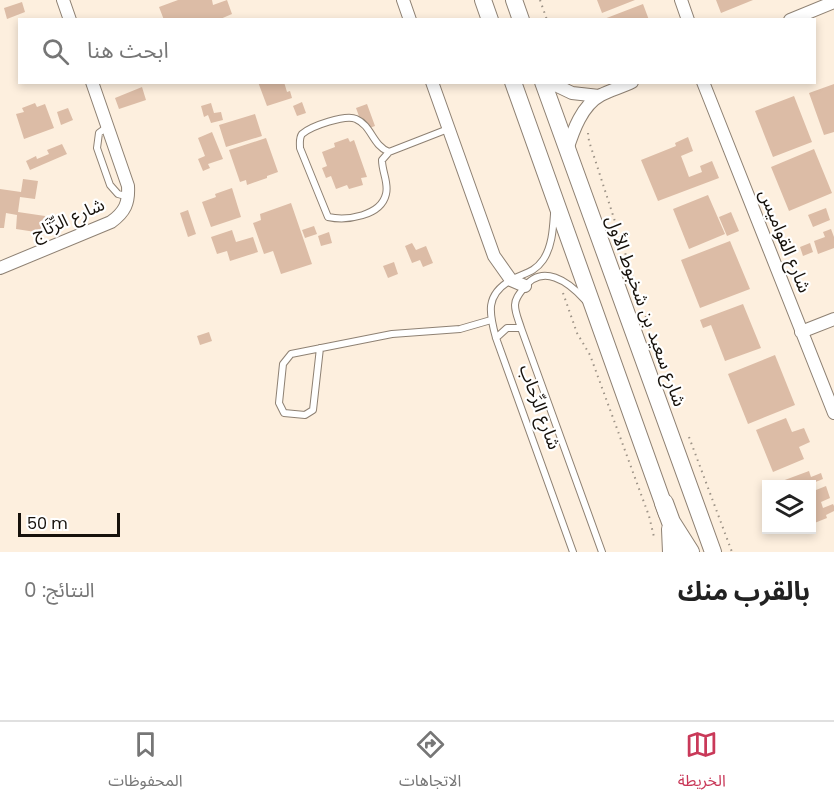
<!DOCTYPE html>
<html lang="ar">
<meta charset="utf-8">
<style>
body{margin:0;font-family:Poppins,"Noto Sans Arabic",sans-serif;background:#f2f2f2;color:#222;direction:rtl}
.controls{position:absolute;right:18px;bottom:18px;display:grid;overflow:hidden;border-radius:0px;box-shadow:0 3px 9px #0003}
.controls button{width:54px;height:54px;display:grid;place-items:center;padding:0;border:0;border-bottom:2px solid #e0e0e0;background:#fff;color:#222;font:30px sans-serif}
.scale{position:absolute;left:18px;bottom:15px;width:102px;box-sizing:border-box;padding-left:6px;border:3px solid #16110b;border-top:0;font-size:16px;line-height:21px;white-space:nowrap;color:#16110b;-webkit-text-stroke:4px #fff;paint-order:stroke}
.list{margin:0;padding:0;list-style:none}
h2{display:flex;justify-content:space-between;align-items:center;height:78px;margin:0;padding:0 24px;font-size:26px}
h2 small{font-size:20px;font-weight:400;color:#767676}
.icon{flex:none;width:33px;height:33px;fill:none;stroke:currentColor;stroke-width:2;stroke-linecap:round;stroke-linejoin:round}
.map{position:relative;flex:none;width:834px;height:552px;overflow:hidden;direction:ltr}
.search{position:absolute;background:#fff;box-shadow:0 3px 9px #0003;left:18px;right:18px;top:18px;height:66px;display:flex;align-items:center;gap:15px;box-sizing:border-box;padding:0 21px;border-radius:0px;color:#767676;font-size:22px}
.sheet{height:168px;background:#fff}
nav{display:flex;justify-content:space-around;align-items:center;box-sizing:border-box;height:84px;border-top:2px solid #e0e0e0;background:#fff;font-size:16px;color:#767676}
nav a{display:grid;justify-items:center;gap:3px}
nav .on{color:#c93959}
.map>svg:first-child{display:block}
.building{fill:#dcbca6}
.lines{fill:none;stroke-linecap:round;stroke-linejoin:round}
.lane-casing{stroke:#8e8173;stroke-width:8}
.street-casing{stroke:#8e8173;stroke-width:14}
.secondary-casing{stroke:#8e8173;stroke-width:18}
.primary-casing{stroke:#8e8173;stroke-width:20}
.path{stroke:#9d9387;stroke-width:2;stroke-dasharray:1.5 4.5;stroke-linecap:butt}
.lane{stroke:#fff;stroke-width:6}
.street{stroke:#fff;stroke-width:12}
.secondary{stroke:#fff;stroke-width:16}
.primary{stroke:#fff;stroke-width:18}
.labels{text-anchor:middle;stroke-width:4.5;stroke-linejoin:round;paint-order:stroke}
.street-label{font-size:18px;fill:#16110b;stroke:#fff}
</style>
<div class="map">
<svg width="834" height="552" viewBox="0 0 834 552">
<rect width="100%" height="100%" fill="#fdefde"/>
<path class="building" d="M178,0H212L213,5L227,0L232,14L218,20H164L159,7Z
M597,0H635L602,13Z
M716,0H753L721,13Z
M22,2L25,12L7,19L4,8Z
M643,4L649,20H604V19Z
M258,82H284L287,92L290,91L292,98L267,106Z
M834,84V132L824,135L809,93Z
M142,87L146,100L119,109L115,98Z
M794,96L812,142L773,157L755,111Z
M302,102L306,113L297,116L293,106Z
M35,103L37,107L45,104L54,128L24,139L16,114L24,112L22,108Z
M211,103L214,113L221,112L223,120L211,123L208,115L204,117L201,106Z
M367,104L375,126L364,130L356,108Z
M68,108L73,120L61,125L57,112Z
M255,114L262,136L226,147L219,125Z
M212,132L223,159L208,164L210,168L203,171L198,159L205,156L198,138Z
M688,137L693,151L681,156L689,177L702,172L700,166L712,161L719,178L658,201L641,160L676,146L675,143Z
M266,138L278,172L267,176V178L247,185L246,180L240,182L229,150Z
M348,138L350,142L354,140L367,177L361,178L363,185L349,189L347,185L336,189L331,176L326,178L322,168L327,166L322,152L335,147L334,143Z
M62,144L67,154L30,170L26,161L36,156L37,159L49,154L47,150Z
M814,149L832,193L789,211L771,167Z
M23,179L38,181L35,199L20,197L18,212L45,216L42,233L16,229L17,215L6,213L4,228H0V189L21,192Z
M232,188L241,217L211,227L202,202L216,197L215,194Z
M708,195L725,234L689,249L673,209Z
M291,203L312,264L281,274L273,251L264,254L253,223L261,220L260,214Z
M826,208L830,220L813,227L808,215Z
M188,210L196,234L188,237L180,213Z
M731,212L739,231L727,236L719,217Z
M314,226L317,234L305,238L302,230Z
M831,229L834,237V248L818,254L814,241L825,237L823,232Z
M232,230L236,242L253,237L258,252L230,261L227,251L217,254L211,237Z
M329,232L332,243L321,246L318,236Z
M730,241L750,289L700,308L681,260Z
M412,243L416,250L426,246L433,263L423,267L420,260L412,263L405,246Z
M810,243L813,252L803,256L800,247Z
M394,262L398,274L388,278L383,266Z
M743,304L761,348L725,361L711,325L703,328L700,320Z
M209,332L212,341L200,345L197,336Z
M775,355L795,405L748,424L728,374Z
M786,418L792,432L804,428L810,442L799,447L804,459L773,472L756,430Z
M809,471L811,477L821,473L823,479L813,483L816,490L826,486L830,498L821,502L823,508L833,504L834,506V511L826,515L827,518L812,524V484H774Z"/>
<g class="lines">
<defs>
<path id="lane" d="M107,127L99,133L97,148L110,185L118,194L129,197
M389,152L382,160C382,172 389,183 386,194C381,216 347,221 328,217L300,148C300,143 299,138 302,134C311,126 346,114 356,119C372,126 372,145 389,152L448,129
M554,214C553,229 552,247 543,260C534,273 524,273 511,280C485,295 489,313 496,338L573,552
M585,300C569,282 542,262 523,289C519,294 515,299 515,305C515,313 519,321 521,328L602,552
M496,338L507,328H521
M320,348L313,410L305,415L284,413L279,403L283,364L291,354L392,334L460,329L491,320"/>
<path id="street" d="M63,0L70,20
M403,0L410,20
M681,0L688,20
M790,20L834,2
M432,82L494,256L511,280L525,286
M549,82L572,93L599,96
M703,82L834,413
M567,150C573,131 582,105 601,95C611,90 622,87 632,82
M0,268L111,222C125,212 129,203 128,186L92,82
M801,332L834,319"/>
<path id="secondary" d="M483,0L490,20
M514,0L521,20
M513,82L667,514
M543,82L713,552"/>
<path id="primary" d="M664,503L671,522L690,552
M671,529L672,552"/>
</defs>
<use href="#lane" class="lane-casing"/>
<use href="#street" class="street-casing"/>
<use href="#secondary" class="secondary-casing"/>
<use href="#primary" class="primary-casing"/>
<path class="path" d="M540,0L547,20
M588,133L589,141L651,333
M563,293L577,333L590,355L649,516L654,537
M689,437L732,552"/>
<use href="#lane" class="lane"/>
<use href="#street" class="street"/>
<use href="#secondary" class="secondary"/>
<use href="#primary" class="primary"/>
</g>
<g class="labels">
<g class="street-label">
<text transform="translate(68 219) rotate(-24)" y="6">شارع الرِّتَاج</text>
<text transform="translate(785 241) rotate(68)" y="6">شارع القواميس</text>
<text transform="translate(646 311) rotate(70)" y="6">شارع سعيد بن شخبوط الأول</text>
<text transform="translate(540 407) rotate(70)" y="6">شارع الرِّحاب</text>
</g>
</g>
</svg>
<div class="controls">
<button><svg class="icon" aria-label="layers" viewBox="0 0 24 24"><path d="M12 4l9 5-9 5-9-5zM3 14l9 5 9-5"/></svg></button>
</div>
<div class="scale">50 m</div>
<div class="search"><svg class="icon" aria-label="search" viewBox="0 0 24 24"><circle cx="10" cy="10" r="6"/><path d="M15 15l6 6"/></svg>ابحث هنا</div>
</div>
<section class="sheet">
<h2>بالقرب منك<small>النتائج: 0</small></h2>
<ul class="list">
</ul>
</section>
<nav>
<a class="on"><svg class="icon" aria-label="map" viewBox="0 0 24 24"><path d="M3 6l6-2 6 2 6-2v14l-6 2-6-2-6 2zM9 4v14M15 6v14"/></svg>الخريطة</a>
<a><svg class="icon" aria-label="directions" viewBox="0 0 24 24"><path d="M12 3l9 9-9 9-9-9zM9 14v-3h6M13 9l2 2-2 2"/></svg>الاتجاهات</a>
<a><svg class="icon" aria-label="saved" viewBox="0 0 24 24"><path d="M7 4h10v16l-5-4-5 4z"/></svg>المحفوظات</a>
</nav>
